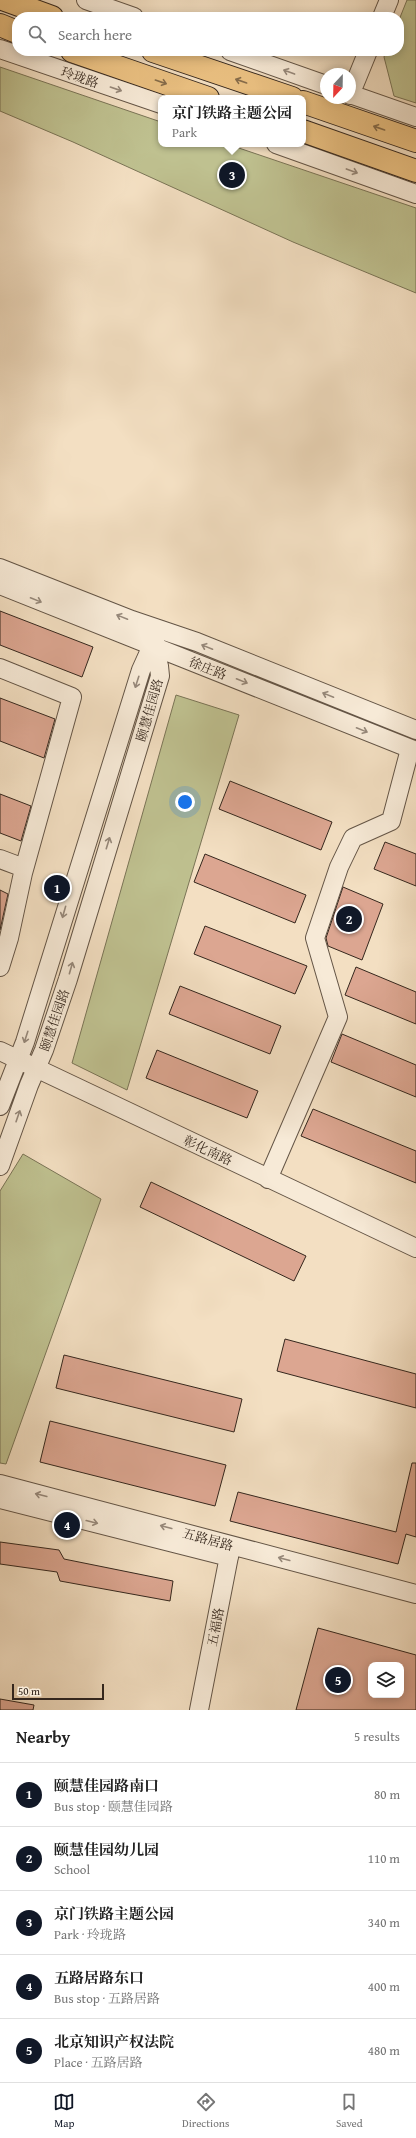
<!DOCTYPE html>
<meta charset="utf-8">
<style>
body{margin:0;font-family:"Gentium Book Plus","Noto Serif SC",serif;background:#f6f6f6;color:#222}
.controls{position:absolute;right:12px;bottom:12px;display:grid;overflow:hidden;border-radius:8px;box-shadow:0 2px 10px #0003}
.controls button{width:36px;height:36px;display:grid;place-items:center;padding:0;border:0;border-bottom:1px solid #e0e0e0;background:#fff;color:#222;font:20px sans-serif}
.compass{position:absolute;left:320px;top:68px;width:36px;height:36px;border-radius:50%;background:#fff;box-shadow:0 2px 10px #0003;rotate:202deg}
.scale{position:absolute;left:12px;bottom:10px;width:92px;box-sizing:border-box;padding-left:4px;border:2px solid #35271d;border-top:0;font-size:11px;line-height:14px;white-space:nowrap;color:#35271d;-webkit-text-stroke:3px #f7ead7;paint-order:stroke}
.you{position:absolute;left:185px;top:802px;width:14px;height:14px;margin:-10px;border:3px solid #fff;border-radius:50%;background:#1a73e8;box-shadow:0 0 0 6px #1a73e833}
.badge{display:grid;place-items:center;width:26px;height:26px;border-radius:50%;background:#111827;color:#fff;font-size:13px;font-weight:700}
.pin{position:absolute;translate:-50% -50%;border:2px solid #fff;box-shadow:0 1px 4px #0006}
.popup{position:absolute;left:158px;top:95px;width:148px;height:52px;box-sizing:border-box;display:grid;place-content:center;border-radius:8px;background:#fff;filter:drop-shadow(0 1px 3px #0005);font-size:13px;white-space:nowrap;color:#767676}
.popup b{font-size:15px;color:#222}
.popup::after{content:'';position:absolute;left:50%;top:100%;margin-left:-8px;border:8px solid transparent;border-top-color:#fff}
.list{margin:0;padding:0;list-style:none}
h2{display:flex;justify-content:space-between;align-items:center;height:52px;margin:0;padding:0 16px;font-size:17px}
h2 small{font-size:13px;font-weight:400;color:#767676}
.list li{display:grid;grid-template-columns:26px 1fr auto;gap:12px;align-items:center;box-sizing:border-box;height:64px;padding:0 16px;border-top:1px solid #e0e0e0}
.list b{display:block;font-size:15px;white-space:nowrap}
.list p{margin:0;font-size:13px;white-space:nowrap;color:#767676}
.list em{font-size:13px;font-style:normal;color:#767676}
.icon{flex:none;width:22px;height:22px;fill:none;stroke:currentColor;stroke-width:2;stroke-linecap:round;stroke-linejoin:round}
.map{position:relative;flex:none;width:416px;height:1710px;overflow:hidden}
.search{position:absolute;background:#fff;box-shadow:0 2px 10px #0003;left:12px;right:12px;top:12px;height:44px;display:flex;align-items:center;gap:10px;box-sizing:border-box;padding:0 14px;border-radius:16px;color:#767676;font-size:15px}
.sheet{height:372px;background:#fff}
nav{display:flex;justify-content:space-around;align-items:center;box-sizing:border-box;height:56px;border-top:1px solid #e0e0e0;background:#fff;font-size:11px;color:#767676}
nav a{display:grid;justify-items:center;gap:2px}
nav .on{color:#111827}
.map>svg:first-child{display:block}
.green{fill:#bfc190;stroke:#7a7456}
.building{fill:#dca691;stroke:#35271d;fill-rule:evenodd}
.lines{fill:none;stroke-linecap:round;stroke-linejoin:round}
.minor-casing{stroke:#645546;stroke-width:20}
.major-casing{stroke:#35271d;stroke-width:24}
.minor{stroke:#f7ead7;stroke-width:18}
.major{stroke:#eac081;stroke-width:22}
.oneway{stroke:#96887a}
.oneway2{stroke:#866c4a}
.labels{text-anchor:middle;stroke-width:3;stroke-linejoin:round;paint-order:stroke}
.street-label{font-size:13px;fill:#35271d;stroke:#f7ead7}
</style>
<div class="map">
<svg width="416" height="1710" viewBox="0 0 416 1710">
<rect width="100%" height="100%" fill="#f3dfc2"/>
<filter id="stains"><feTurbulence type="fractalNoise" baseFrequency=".005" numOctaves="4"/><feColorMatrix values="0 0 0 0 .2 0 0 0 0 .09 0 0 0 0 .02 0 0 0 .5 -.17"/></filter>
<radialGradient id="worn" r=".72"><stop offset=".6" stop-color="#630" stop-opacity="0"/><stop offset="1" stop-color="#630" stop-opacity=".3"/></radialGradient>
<path class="green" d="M407,0H416V103L394,96L384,57L386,51H399V20Z
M0,67L161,122V144H227L416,208V293L293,242L73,142L0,111Z
M176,695L239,715L127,1090L72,1063Z
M23,1154L101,1199L6,1464L0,1463V1191Z"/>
<path class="building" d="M0,611L93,647L82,677L0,645Z
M0,698L55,719L44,758L0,741Z
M230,781L332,822L321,850L219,809Z
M0,794L31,806L21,841L0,833Z
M385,842L416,854V886L374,869Z
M205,854L306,895L295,923L194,882Z
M343,887L383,904L362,960L328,946L326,938Z
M0,890L8,894L0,930Z
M205,926L307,966L295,994L194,954Z
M356,967L416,992V1024L345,995Z
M180,986L281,1026L270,1054L169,1014Z
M342,1034L416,1065V1097L331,1062Z
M157,1050L258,1091L247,1118L146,1078Z
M313,1109L416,1151V1183L301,1136Z
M151,1182L306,1256L294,1281L140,1207Z
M285,1339L416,1374V1408L277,1371Z
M64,1355L242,1399L234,1432L56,1388Z
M50,1421L226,1465L215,1506L40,1462Z
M412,1463H416V1537L406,1534L398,1564L230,1521L238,1492L396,1532Z
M0,1542L59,1550L64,1559L173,1581L170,1601L60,1581L57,1572L0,1564Z
M318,1628L416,1655V1710H296ZM371,1665H401V1695H371Z
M0,1699L34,1705L33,1710H0Z"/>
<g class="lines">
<defs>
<path id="minor" d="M86,0L134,17
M382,17L389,0
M0,49L161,104
M230,51L326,85
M350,94L416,117
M350,95L368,51
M276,144L416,194
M0,568L132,620L197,642L416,730
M0,585L416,751
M0,668L72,697L23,873L9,938L0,967
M0,859L24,868
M0,1051L416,1248
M0,1106L25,1042L141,670L159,630
M0,1166L29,1085L44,1050L68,979L160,676L159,666L153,646
M268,1179L338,1017L315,938L339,867L353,838L391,821L410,749
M0,1484L416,1594
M0,1499L229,1557
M199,1710L231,1546"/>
<path id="major" d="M5,0L52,17
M0,25L17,32
M72,51L208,98
M153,51L292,98
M303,102L416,141
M303,131L416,171"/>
</defs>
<use href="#minor" class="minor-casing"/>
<use href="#major" class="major-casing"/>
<use href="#minor" class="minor"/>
<use href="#major" class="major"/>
</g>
<defs><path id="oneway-shaft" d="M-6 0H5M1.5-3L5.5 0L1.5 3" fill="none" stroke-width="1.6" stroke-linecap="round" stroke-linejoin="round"/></defs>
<g class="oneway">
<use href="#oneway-shaft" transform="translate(289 72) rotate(-160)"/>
<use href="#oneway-shaft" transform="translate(116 89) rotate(19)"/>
<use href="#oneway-shaft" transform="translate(352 171) rotate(20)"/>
<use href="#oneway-shaft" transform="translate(36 600) rotate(22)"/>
<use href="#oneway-shaft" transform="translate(122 617) rotate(-158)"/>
<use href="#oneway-shaft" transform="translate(207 647) rotate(-158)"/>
<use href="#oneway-shaft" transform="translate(242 681) rotate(22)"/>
<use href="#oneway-shaft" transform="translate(137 682) rotate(108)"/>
<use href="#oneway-shaft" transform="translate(328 695) rotate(-158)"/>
<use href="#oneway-shaft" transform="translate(362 730) rotate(22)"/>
<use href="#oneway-shaft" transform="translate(108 843) rotate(-73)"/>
<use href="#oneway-shaft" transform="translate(64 912) rotate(106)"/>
<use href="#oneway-shaft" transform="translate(71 968) rotate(-74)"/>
<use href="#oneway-shaft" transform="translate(26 1037) rotate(108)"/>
<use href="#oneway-shaft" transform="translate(18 1116) rotate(-71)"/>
<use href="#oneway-shaft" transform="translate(41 1495) rotate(-166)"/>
<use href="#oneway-shaft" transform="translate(92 1522) rotate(14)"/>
<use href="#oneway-shaft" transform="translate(166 1527) rotate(-165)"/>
<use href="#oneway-shaft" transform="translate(284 1559) rotate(-165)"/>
</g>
<g class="oneway2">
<use href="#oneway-shaft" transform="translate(241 81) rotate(-161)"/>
<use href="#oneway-shaft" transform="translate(161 82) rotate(19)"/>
<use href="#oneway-shaft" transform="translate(379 128) rotate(-161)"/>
</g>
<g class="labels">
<g class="street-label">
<text transform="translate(80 77) rotate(19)" y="5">玲珑路</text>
<text transform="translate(208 668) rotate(22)" y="5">徐庄路</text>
<text transform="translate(149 710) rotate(-74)" y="5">颐慧佳园路</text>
<text transform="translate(54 1020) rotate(-71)" y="5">颐慧佳园路</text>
<text transform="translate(208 1150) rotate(25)" y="5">彰化南路</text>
<text transform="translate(208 1539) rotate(15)" y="5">五路居路</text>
<text transform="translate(215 1627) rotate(-79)" y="5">五福路</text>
</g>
</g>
<rect width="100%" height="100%" filter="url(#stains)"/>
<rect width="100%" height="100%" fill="url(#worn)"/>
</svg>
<div class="controls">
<button><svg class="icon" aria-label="layers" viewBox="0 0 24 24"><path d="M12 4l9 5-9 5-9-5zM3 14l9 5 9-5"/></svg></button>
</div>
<svg class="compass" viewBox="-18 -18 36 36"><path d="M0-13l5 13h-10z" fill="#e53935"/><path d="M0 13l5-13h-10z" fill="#767676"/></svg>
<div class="scale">50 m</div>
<div class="you"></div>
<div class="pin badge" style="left:57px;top:888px">1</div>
<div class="pin badge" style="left:349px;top:919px">2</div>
<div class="pin badge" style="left:232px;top:175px">3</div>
<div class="popup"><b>京门铁路主题公园</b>Park</div>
<div class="pin badge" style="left:67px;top:1525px">4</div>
<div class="pin badge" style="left:338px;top:1680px">5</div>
<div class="search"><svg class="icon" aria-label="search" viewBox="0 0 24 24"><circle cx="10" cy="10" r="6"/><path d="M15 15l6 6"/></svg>Search here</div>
</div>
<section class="sheet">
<h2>Nearby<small>5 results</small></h2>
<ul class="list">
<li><span class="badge">1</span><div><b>颐慧佳园路南口</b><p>Bus stop · 颐慧佳园路</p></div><em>80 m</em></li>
<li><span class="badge">2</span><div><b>颐慧佳园幼儿园</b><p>School</p></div><em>110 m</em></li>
<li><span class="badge">3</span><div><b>京门铁路主题公园</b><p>Park · 玲珑路</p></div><em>340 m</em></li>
<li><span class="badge">4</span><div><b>五路居路东口</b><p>Bus stop · 五路居路</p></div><em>400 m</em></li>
<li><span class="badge">5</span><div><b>北京知识产权法院</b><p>Place · 五路居路</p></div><em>480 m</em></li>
</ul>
</section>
<nav>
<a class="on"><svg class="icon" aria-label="map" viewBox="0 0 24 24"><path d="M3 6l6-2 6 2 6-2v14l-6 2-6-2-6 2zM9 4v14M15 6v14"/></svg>Map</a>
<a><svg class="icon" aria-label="directions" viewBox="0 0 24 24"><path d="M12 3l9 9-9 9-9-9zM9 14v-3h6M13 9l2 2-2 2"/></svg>Directions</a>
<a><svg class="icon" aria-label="saved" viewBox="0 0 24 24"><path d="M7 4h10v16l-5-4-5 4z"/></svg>Saved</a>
</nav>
